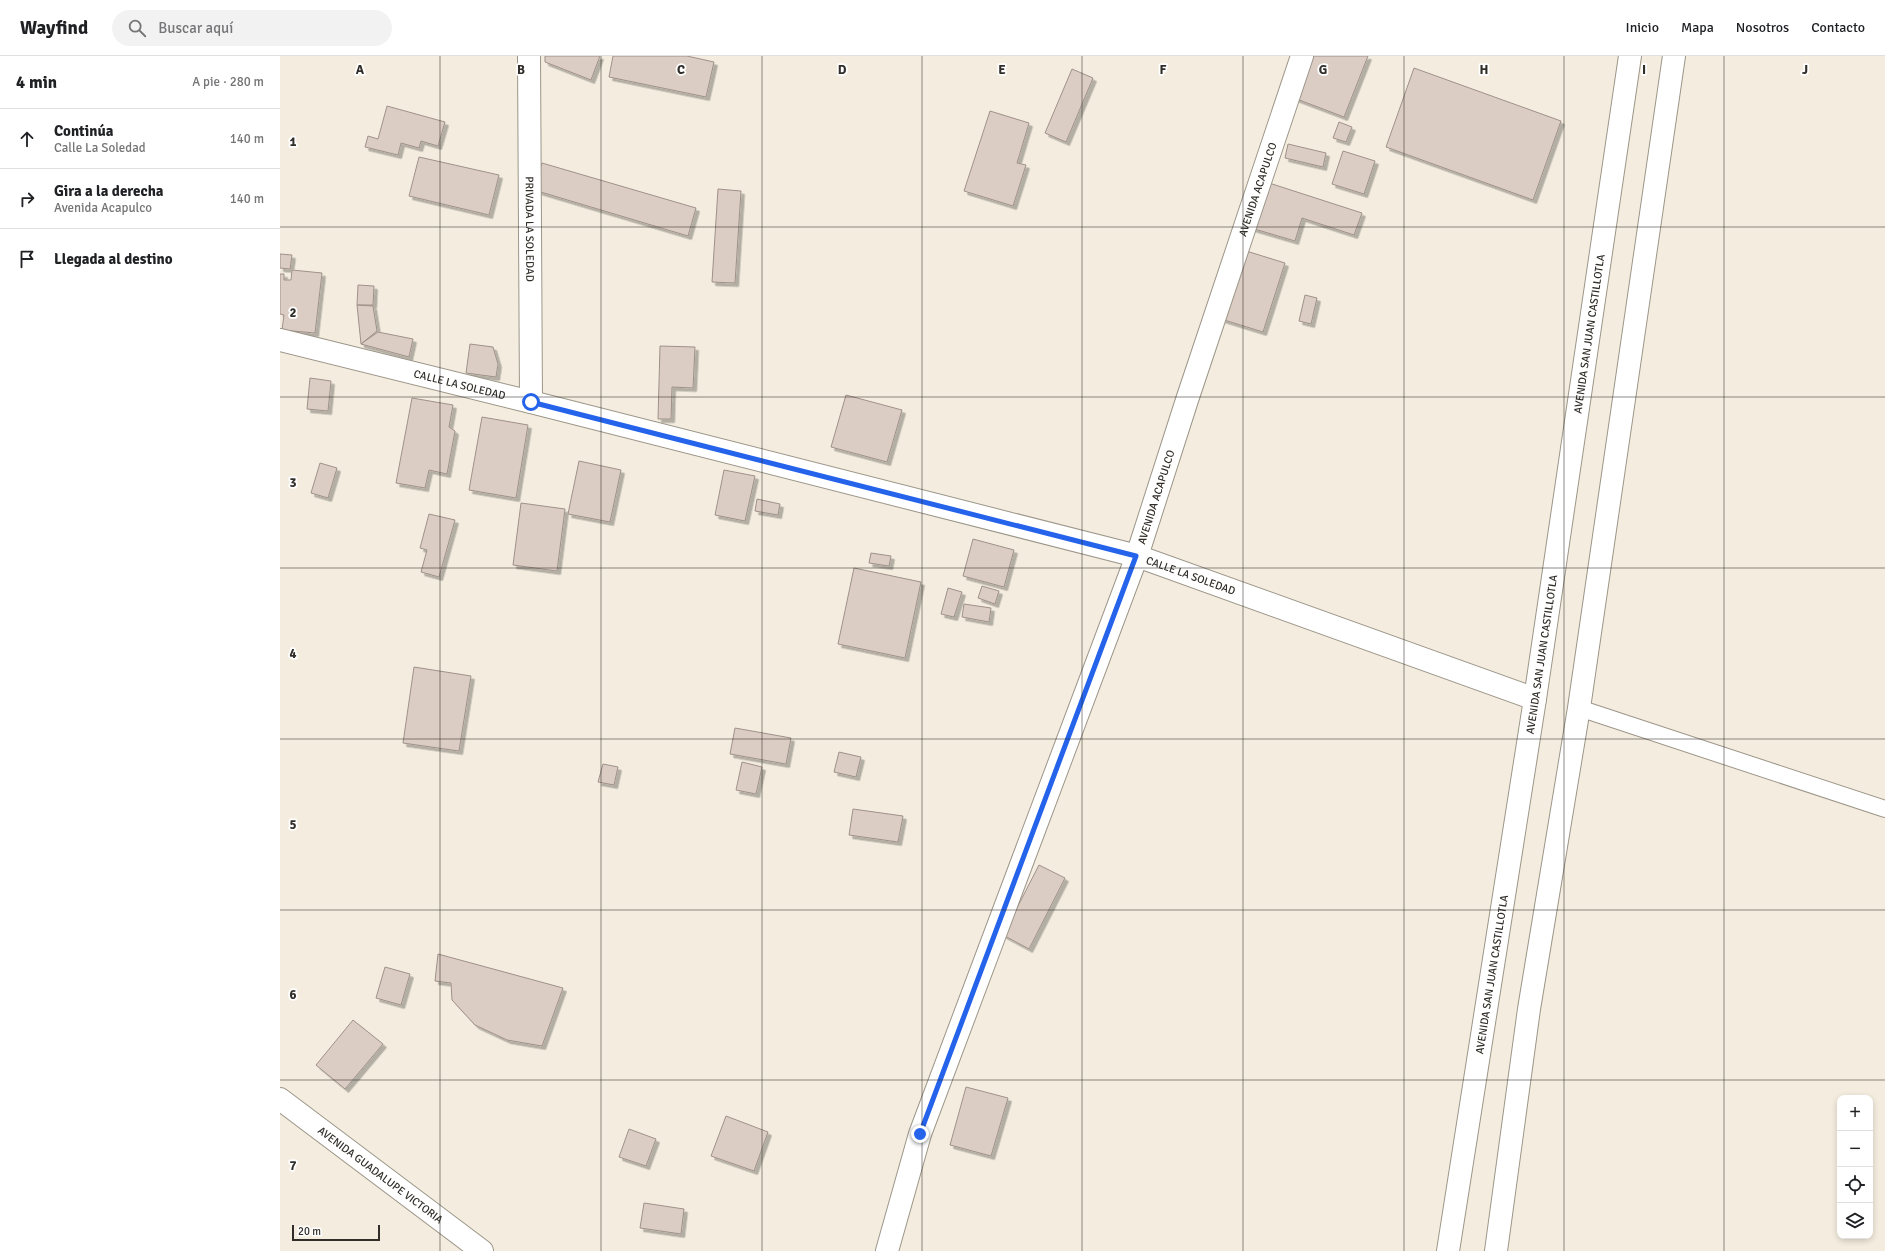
<!DOCTYPE html>
<html lang="es">
<meta charset="utf-8">
<style>
body{margin:0;font-family:Signika,sans-serif;background:#f2f2f2;color:#202124}
.controls{position:absolute;right:12px;bottom:12px;display:grid;overflow:hidden;border-radius:8px;box-shadow:0 2px 6px #0003}
.controls button{width:36px;height:36px;display:grid;place-items:center;padding:0;border:0;border-bottom:1px solid #e0e0e0;background:#fff;color:#202124;font:20px sans-serif}
.scale{position:absolute;left:12px;bottom:10px;width:88px;box-sizing:border-box;padding-left:4px;border:2px solid #312e29;border-top:0;font-size:11px;line-height:14px;white-space:nowrap;color:#312e29;-webkit-text-stroke:3px #fff;paint-order:stroke}
.stop{position:absolute;width:12px;height:12px;margin:-9px;border:3px solid #2563eb;border-radius:50%;background:#fff}
.stop.end{background:#2563eb;border-color:#fff;box-shadow:0 1px 4px #0008}
.list{margin:0;padding:0;list-style:none}
h2{display:flex;justify-content:space-between;align-items:center;height:52px;margin:0;padding:0 16px;font-size:17px}
h2 small{font-size:13px;font-weight:400;color:#757577}
.list li{display:grid;grid-template-columns:26px 1fr auto;gap:12px;align-items:center;box-sizing:border-box;height:60px;padding:0 16px;border-top:1px solid #e0e0e0}
.list b{display:block;font-size:15px;white-space:nowrap}
.list p{margin:0;font-size:13px;white-space:nowrap;color:#757577}
.list em{font-size:13px;font-style:normal;color:#757577}
.icon{flex:none;width:22px;height:22px;fill:none;stroke:currentColor;stroke-width:2;stroke-linecap:round;stroke-linejoin:round}
.map{position:relative;flex:none;width:1605px;height:1195px;overflow:hidden}
header{display:flex;align-items:center;gap:24px;box-sizing:border-box;height:56px;padding:0 20px;background:#fff;border-bottom:1px solid #e0e0e0}
header strong{font-size:19px}
nav{display:flex;gap:22px;margin-inline-start:auto;font-size:14px}
.search{width:280px;height:36px;background:#f2f2f2;display:flex;align-items:center;gap:10px;box-sizing:border-box;padding:0 14px;border-radius:22px;color:#757577;font-size:15px}
main{display:flex}
aside{flex:1;background:#fff}
.map>svg:first-child{display:block}
.building{fill:#dbccc4;stroke:#9f9189;filter:url(#shadow)}
.lines{fill:none;stroke-linecap:round;stroke-linejoin:round}
.lane-casing{stroke:#9c9689;stroke-width:18}
.street-casing{stroke:#9c9689;stroke-width:24}
.secondary-casing{stroke:#9c9689;stroke-width:24}
.lane{stroke:#fff;stroke-width:16}
.street{stroke:#fff;stroke-width:22}
.secondary{stroke:#fff;stroke-width:22}
.route{stroke:#2563eb;stroke-width:5}
.grid{fill:none;stroke:#312e29;stroke-width:1;stroke-opacity:0.55}
.labels{text-anchor:middle;stroke-width:3.5;stroke-linejoin:round;paint-order:stroke}
.street-label{font-size:11px;fill:#312e29;stroke:#fff}
.grid-label{font-size:13px;text-anchor:middle;font-weight:bold;fill:#312e29;stroke:#fff;stroke-width:3.5;stroke-linejoin:round;paint-order:stroke}
</style>
<header>
<strong>Wayfind</strong>
<div class="search"><svg class="icon" aria-label="search" viewBox="0 0 24 24"><circle cx="10" cy="10" r="6"/><path d="M15 15l6 6"/></svg>Buscar aquí</div>
<nav><a>Inicio</a><a>Mapa</a><a>Nosotros</a><a>Contacto</a></nav>
</header>
<main>
<aside>
<h2>4 min<small>A pie · 280 m</small></h2>
<ul class="list">
<li><svg class="icon" aria-label="ahead" viewBox="0 0 24 24"><path d="M12 20V5M6 11l6-6 6 6"/></svg><div><b>Continúa</b><p>Calle La Soledad</p></div><em>140 m</em></li>
<li><svg class="icon" aria-label="right" viewBox="0 0 24 24"><path d="M7 20v-9h11M14 6l5 5-5 5"/></svg><div><b>Gira a la derecha</b><p>Avenida Acapulco</p></div><em>140 m</em></li>
<li><svg class="icon" aria-label="arrive" viewBox="0 0 24 24"><path d="M6 21V4h12l-3 4 3 4H6"/></svg><div><b>Llegada al destino</b></div></li>
</ul>
</aside>
<div class="map">
<svg width="1605" height="1195" viewBox="0 0 1605 1195">
<defs>
<filter id="shadow"><feDropShadow dx="3.5" dy="3.5" stdDeviation="0" flood-color="#0004"/></filter>
</defs>
<rect width="100%" height="100%" fill="#f4eddf"/>
<path class="building" d="M265,0H320L311,24L265,6Z
M333,0H407L434,6L426,41L329,21Z
M1030,0H1088L1064,61L1014,42Z
M1134,12L1281,65L1253,144L1106,91Z
M792,13L813,22L786,86L765,77Z
M107,50L165,66L158,90L141,85L139,92L121,87L118,99L85,91L88,80L98,83Z
M710,55L749,67L737,107L746,109L733,150L684,135Z
M1059,66L1072,71L1066,86L1053,82Z
M1008,88L1046,97L1043,111L1005,102Z
M1063,95L1095,105L1084,138L1052,128Z
M139,101L219,119L209,159L129,140Z
M262,107L416,152L408,180L254,134Z
M986,126L1082,157L1074,179L1022,162L1015,185L971,172Z
M438,133L461,135L455,227L432,226Z
M963,194L1005,207L983,276L941,263Z
M0,198L12,199L10,213L0,212Z
M12,214L42,217L35,277L2,274L4,259L0,258V218H4V224H11Z
M78,229L94,230L93,249H77Z
M1025,239L1037,242L1031,268L1019,265Z
M77,249L93,250L97,275L81,288Z
M98,276L133,283L129,301L81,288Z
M190,288L213,291L218,308L216,321L186,317Z
M380,290L415,291L413,332L392,331L391,363H378Z
M30,322L51,325L48,355L27,353Z
M566,339L622,354L607,406L551,391Z
M132,342L173,349L169,371L175,375L167,418L149,414L145,432L116,427Z
M202,361L248,369L236,442L189,434Z
M299,405L341,414L330,466L288,458Z
M40,407L57,412L48,442L31,437Z
M444,414L475,420L465,465L435,459Z
M477,443L500,448L498,459L475,455Z
M241,447L285,453L277,515L233,509Z
M149,458L175,464L159,521L141,516L147,494L140,492Z
M693,483L734,494L724,531L683,520Z
M591,497L611,500L609,510L589,507Z
M574,512L641,526L625,602L558,588Z
M702,530L719,535L715,548L698,542Z
M668,532L682,536L674,561L661,558Z
M684,548L711,552L709,566L682,561Z
M134,611L191,620L179,695L123,687Z
M455,672L511,682L506,708L450,698Z
M559,696L581,701L576,721L554,716Z
M462,706L482,711L476,738L456,734Z
M323,708L338,711L334,729L318,726Z
M573,753L623,760L618,786L569,779Z
M759,809L785,822L749,893L723,879Z
M158,898L283,932L262,990L227,984L195,969L172,944L171,927L155,925Z
M105,911L130,918L121,949L96,942Z
M73,964L103,988L65,1033L36,1009Z
M686,1031L728,1042L711,1100L670,1089Z
M446,1060L488,1076L474,1115L431,1100Z
M349,1073L376,1083L366,1110L339,1101Z
M364,1147L404,1153L401,1178L360,1172Z"/>
<g class="lines">
<defs>
<path id="lane" d="M1299,652L1605,753"/>
<g id="street">
<path id="s1" d="M249,0L251,346"/>
<path id="s2" d="M0,284L251,346L857,500L1255,643"/>
</g>
<g id="secondary">
<path id="s3" d="M0,1043L202,1195"/>
<path id="s4" d="M607,1195L640,1078L857,500L907,344L1022,0"/>
<path id="s5" d="M1168,1195L1255,643L1350,0"/>
<path d="M1216,1195L1249,953L1299,652L1394,0"/>
</g>
</defs>
<use href="#lane" class="lane-casing"/>
<use href="#street" class="street-casing"/>
<use href="#secondary" class="secondary-casing"/>
<use href="#lane" class="lane"/>
<use href="#street" class="street"/>
<use href="#secondary" class="secondary"/>
</g>
<g class="lines">
<path class="route" d="M251,346L856,500L640,1078"/>
</g>
<path class="grid" d="M160,0V1195M321,0V1195M482,0V1195M642,0V1195M802,0V1195M963,0V1195M1124,0V1195M1284,0V1195M1444,0V1195M0,171H1605M0,341H1605M0,512H1605M0,683H1605M0,854H1605M0,1024H1605"/>
<g class="labels">
<g class="street-label">
<text dy="4" stroke="none"><textPath href="#s4" startOffset="1125">AVENIDA ACAPULCO</textPath></text>
<text dy="4" stroke="none"><textPath href="#s1" startOffset="173">PRIVADA LA SOLEDAD</textPath></text>
<text dy="4" stroke="none"><textPath href="#s5" startOffset="928">AVENIDA SAN JUAN CASTILLOTLA</textPath></text>
<text dy="4" stroke="none"><textPath href="#s2" startOffset="185">CALLE LA SOLEDAD</textPath></text>
<text dy="4" stroke="none"><textPath href="#s4" startOffset="801">AVENIDA ACAPULCO</textPath></text>
<text dy="4" stroke="none"><textPath href="#s2" startOffset="941">CALLE LA SOLEDAD</textPath></text>
<text dy="4" stroke="none"><textPath href="#s5" startOffset="604">AVENIDA SAN JUAN CASTILLOTLA</textPath></text>
<text dy="4" stroke="none"><textPath href="#s5" startOffset="280">AVENIDA SAN JUAN CASTILLOTLA</textPath></text>
<text dy="4" stroke="none"><textPath href="#s3" startOffset="126">AVENIDA GUADALUPE VICTORIA</textPath></text>
</g>
</g>
<g class="grid-label">
<text x="80" y="18">A</text>
<text x="241" y="18">B</text>
<text x="401" y="18">C</text>
<text x="562" y="18">D</text>
<text x="722" y="18">E</text>
<text x="883" y="18">F</text>
<text x="1043" y="18">G</text>
<text x="1204" y="18">H</text>
<text x="1364" y="18">I</text>
<text x="1525" y="18">J</text>
<text x="13" y="90">1</text>
<text x="13" y="261">2</text>
<text x="13" y="431">3</text>
<text x="13" y="602">4</text>
<text x="13" y="773">5</text>
<text x="13" y="943">6</text>
<text x="13" y="1114">7</text>
</g>
</svg>
<div class="controls">
<button>+</button>
<button>−</button>
<button><svg class="icon" aria-label="locate" viewBox="0 0 24 24"><circle cx="12" cy="12" r="6"/><path d="M12 2v4M12 18v4M2 12h4M18 12h4"/></svg></button>
<button><svg class="icon" aria-label="layers" viewBox="0 0 24 24"><path d="M12 4l9 5-9 5-9-5zM3 14l9 5 9-5"/></svg></button>
</div>
<div class="scale">20 m</div>
<div class="stop" style="left:251px;top:346px"></div>
<div class="stop end" style="left:640px;top:1078px"></div>
</div>
</main>
